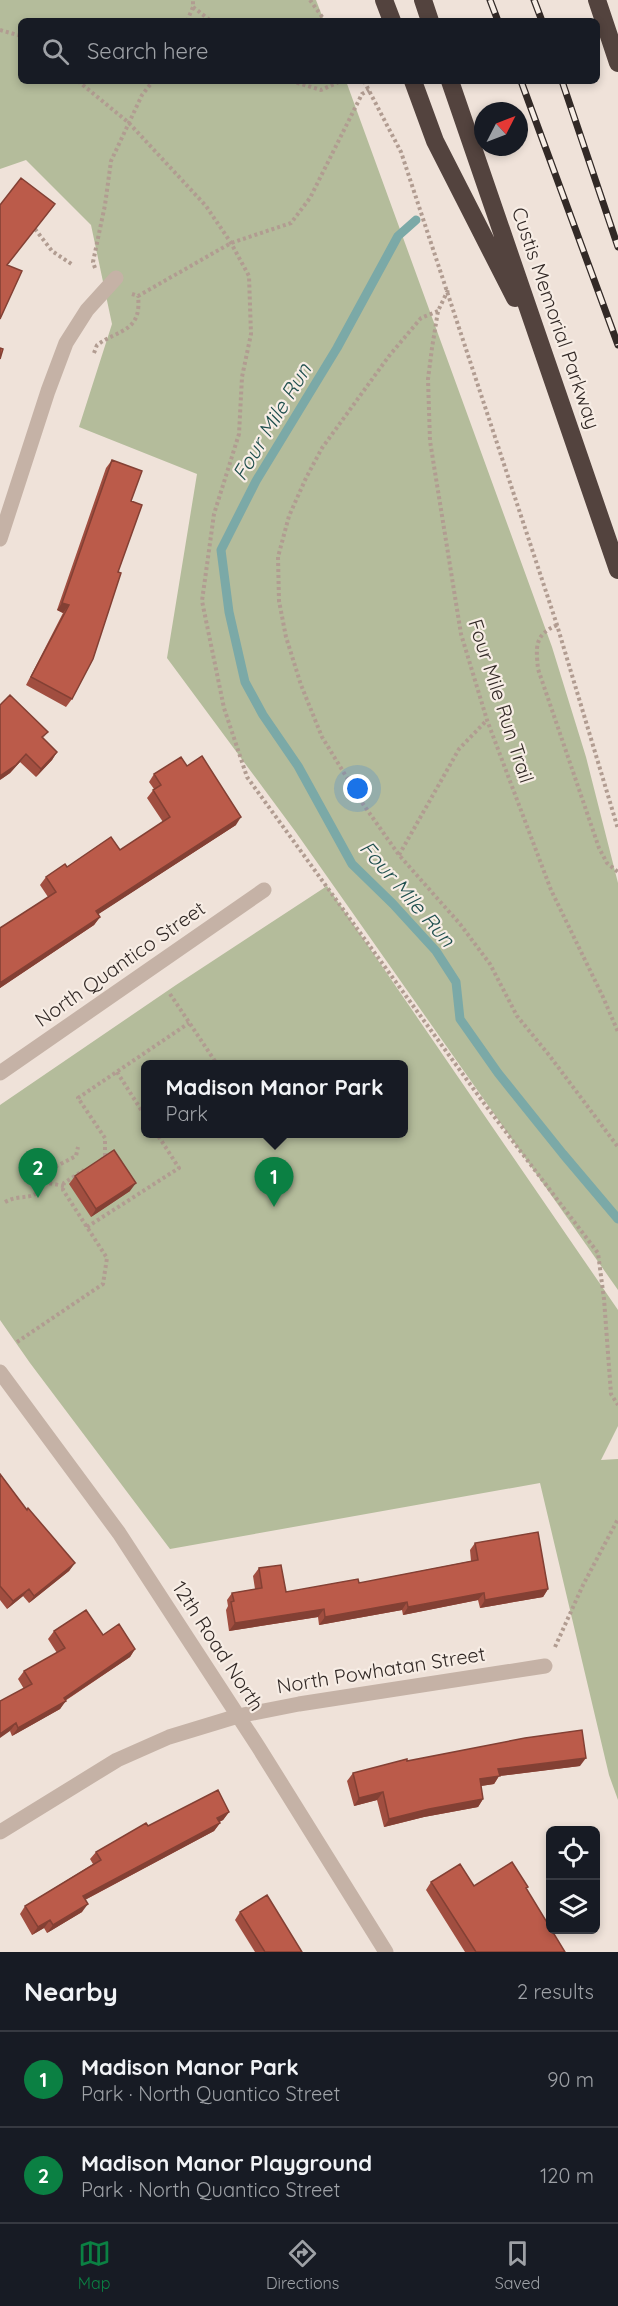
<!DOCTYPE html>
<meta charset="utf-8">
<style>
body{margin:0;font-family:Quicksand,sans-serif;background:#20242c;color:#f1f3f6}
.controls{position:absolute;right:18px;bottom:18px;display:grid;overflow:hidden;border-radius:9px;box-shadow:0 3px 9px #0003}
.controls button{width:54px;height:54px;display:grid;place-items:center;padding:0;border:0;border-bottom:2px solid #363941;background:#171b24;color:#f1f3f6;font:30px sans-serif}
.compass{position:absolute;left:474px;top:102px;width:54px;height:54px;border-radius:50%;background:#171b24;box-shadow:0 3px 9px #0003;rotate:48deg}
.you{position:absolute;left:358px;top:789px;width:21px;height:21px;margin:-15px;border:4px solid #fff;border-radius:50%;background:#1a73e8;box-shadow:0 0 0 9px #1a73e833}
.badge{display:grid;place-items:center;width:39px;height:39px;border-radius:50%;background:#0b8043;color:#fff;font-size:20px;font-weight:700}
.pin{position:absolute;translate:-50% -50px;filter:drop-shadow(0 2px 3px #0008)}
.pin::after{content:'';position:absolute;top:32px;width:21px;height:18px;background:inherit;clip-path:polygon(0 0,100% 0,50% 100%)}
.popup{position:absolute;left:141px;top:1060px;width:267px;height:78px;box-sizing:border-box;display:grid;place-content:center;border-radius:9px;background:#171b24;filter:drop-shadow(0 2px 4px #0005);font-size:20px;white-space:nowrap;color:#9ea1a6}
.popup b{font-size:22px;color:#f1f3f6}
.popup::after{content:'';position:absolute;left:50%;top:100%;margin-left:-12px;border:12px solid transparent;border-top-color:#171b24}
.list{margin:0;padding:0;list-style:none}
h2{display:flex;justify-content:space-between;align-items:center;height:78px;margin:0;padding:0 24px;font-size:26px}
h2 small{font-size:20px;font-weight:400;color:#9ea1a6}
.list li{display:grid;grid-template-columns:39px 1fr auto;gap:18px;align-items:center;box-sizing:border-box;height:96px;padding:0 24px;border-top:2px solid #363941}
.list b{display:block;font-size:22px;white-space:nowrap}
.list p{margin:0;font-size:20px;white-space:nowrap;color:#9ea1a6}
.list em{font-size:20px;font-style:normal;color:#9ea1a6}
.icon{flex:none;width:33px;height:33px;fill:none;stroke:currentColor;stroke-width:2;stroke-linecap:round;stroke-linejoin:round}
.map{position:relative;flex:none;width:618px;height:1952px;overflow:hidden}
.search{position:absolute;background:#171b24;box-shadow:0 3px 9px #0003;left:18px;right:18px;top:18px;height:66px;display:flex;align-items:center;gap:15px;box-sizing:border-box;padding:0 21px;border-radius:9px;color:#9ea1a6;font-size:22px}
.sheet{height:270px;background:#171b24}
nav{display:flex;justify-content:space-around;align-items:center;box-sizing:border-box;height:84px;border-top:2px solid #363941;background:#171b24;font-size:16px;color:#9ea1a6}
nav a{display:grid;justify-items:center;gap:3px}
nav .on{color:#0b8043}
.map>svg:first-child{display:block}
.green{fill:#b4bc9b;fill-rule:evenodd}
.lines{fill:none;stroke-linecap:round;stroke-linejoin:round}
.stream{stroke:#7ba9a7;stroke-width:9}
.path{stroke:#b19c91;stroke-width:4;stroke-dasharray:3 3;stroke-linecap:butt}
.minor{stroke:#c5b2a6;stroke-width:15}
.motorway{stroke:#53433e;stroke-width:18}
.rail-casing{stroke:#322926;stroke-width:7}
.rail{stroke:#f7ede5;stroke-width:4.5;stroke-dasharray:14;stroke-linecap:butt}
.wall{fill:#a14e40}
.shaded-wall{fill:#834034}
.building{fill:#bb5b4a;stroke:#834034;stroke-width:1.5}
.labels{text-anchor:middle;stroke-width:4.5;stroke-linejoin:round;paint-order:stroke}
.street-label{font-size:20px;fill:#322926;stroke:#f7ede5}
.water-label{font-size:21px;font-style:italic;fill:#20504f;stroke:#f7ede5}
</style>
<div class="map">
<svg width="618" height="1952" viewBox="0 0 618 1952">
<rect width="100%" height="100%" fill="#efe2d9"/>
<path class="green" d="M0,0H316L324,21H21V81H346L552,647L586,757L618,883V1290L295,831L167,658L197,474L79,427L112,324L91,225L26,160L0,169Z
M327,886L618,1310V1426L601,1460L618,1459V1800L609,1775L540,1483L170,1549L30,1363L0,1320V1105L176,985ZM145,1064H403V1134H145Z"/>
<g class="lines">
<path class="stream" d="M416,220L398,236L337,348L256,481L221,550L229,612L245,682L263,715L298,766L352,864L393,904L436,951L456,982L460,1019L498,1073L563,1154L618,1219"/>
<path class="path" d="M310,0L325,21
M193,7L211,21
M187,21L193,7V0
M0,30L21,36
M78,81L129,123L206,206L231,243L249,276L251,334L242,377L239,434L214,514L202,601L224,708L247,777L483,1102L598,1253L604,1299L611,1394L618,1405
M291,81L321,90L341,81
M364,81L401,152L557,625L618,829
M35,229L52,251L73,265
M95,268L93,262L105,205L111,161L142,95L153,81
M448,290L438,311L432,348L428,379L430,441L461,634L487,720L551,890L603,997L618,1032
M132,294L138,296L231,243L291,223L310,198L362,94L369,90
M438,311L421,318L389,356L322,448L306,478L289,516L278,557L279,601L286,637L301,685L322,737L363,804L399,855L460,924L490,964L517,1016L549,1055L618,1147
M94,353L97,345C119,329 142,332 138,296
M557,625C534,635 536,647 538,669L599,848L607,863L618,872
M399,855L459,749L487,720
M170,994L217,1064
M117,1072L145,1116
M101,1160L105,1157V1138L78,1098L189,1023
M64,1186L43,1182L49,1170L76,1156L78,1147
M5,1202C23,1192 36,1204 43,1182
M87,1227L179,1168L157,1134
M17,1342L103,1284L107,1258L63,1190L64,1183L84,1170
M555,1647L583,1585L618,1519"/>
<path class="minor" d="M0,539L48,391L66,343L87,310L116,278
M0,1073L264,890
M0,1372L119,1533L259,1748L386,1952
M0,1832L117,1760L169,1737L238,1716L299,1704L545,1666"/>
<path class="motorway" d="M384,0L392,21
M423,0L430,21
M597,0L618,63
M413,81L435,141L515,298
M450,81L618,570"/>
<defs>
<path id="rail" d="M490,0L498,21
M534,0L542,21
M521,81L618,345
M562,81L618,247"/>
</defs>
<use href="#rail" class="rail-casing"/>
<use href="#rail" class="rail"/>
</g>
<path class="wall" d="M112,460L131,501L118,572L72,699L66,707L26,685L63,613L57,610L106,468Z
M48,732L43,738L57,752L52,760L36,777L20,762L10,773L0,780Z
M187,766L236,825L98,914L100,917L94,925L0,988V928L48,897L40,885L46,877L67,867L120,850L163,822L147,798L154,789L149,782L154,774Z
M75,1176L130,1191L91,1217L69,1184Z
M0,1474L27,1510L75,1563L69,1571L29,1603L23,1596L7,1609L0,1600Z
M475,1543L548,1589L543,1597L480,1608L478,1600L403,1615L402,1610L319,1625L318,1617L229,1631L226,1610L228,1606L227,1600L232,1593L255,1589L253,1576L259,1568L286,1592L359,1583L471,1561L470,1550Z
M54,1631L103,1635L135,1649L130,1657L65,1701L60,1709L12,1736L10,1731L24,1689L18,1679L24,1671L57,1653L48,1639Z
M407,1761L580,1766L499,1776L494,1784L481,1786L483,1799L478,1807L424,1817L384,1827L377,1800L354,1806L347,1781L353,1773Z
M229,1812L223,1820L219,1822L220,1823L214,1831L85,1900L82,1912L47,1933L44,1928L32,1935L20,1914L25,1906L93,1864L90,1859L96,1852L148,1826Z
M431,1882L474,1886L528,1887L526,1889L565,1952H465L426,1890Z
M240,1912L302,1952H255L235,1920Z"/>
<path class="shaded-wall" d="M62,603L69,605L63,613L57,610Z
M57,752L52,760L36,777L41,769Z
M26,754L20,762L10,773L0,780V776Z
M241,817L236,825L91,919L96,911Z
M100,917L94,925L0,988V983Z
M136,1183L130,1191L91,1217L96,1209Z
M75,1563L69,1571L29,1603L34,1596Z
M29,1589L23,1596L7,1609L13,1601Z
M548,1589L543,1597L480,1608L485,1600Z
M484,1593L478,1600L403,1615L408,1607Z
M407,1602L402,1610L319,1625L325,1617Z
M324,1609L318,1617L229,1631L235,1623Z
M135,1649L130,1657L58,1705L64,1698Z
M66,1701L60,1709L12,1736L18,1728Z
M16,1723L10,1731L0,1738V1734Z
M586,1758L580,1766L499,1776L494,1784L474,1787L480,1779L498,1769Z
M383,1792L377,1800L354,1806L359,1798Z
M483,1799L478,1807L424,1817L384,1827L389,1819L429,1809Z
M229,1812L223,1820L211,1826L217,1818Z
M220,1823L214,1831L77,1904L83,1896Z
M88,1904L82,1912L47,1933L53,1925Z
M50,1920L44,1928L32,1935L38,1927Z"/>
<path class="building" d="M21,178L55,204L7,265L22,271L0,319V205Z
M0,348L3,349L0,359Z
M112,460L142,471L131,501L142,505L118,572L121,573L93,659L72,699L31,677L69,605L62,603Z
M10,695L48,732L42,737L57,752L41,769L26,754L16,765L0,776V705Z
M202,756L241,817L96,911L100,917L0,983V928L56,892L46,877L65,864L67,867L111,837L120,850L170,817L153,790L161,785L154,774L181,757L187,766Z
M114,1150L136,1183L96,1209L75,1176Z
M0,1474L27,1510L28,1508L75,1563L34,1596L29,1589L13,1601L0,1586Z
M538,1532L548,1589L485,1600L484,1593L408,1607L407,1602L325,1617L324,1609L235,1623L231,1602L234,1601L232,1593L262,1588L259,1568L281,1565L286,1592L358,1579L359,1583L478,1560L475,1543Z
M86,1610L103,1635L119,1624L135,1649L64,1698L66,1701L18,1728L16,1723L0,1734V1701L32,1684L24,1671L65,1648L54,1631Z
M582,1730L586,1758L498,1769L500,1776L480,1779L483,1799L429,1809L389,1819L383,1792L359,1798L353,1773L407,1759V1761L525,1738Z
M218,1790L229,1812L217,1818L220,1823L83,1896L88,1904L53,1925L50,1920L38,1927L25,1906L101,1860L96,1852L146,1823L148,1826Z
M512,1862L528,1887L526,1888L565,1952H476L431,1882L460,1864L474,1886Z
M267,1895L302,1952H265L240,1912Z"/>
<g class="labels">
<g class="street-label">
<text transform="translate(556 318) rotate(71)" y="7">Custis Memorial Parkway</text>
<text transform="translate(501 701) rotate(72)" y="7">Four Mile Run Trail</text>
<text transform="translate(120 964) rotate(-35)" y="7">North Quantico Street</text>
<text transform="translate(218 1646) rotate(57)" y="7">12th Road North</text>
<text transform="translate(381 1670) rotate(-9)" y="7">North Powhatan Street</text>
</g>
<g class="water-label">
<text transform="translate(272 422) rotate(-59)" y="7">Four Mile Run</text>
<text transform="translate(407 894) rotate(49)" y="7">Four Mile Run</text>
</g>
</g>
</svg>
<div class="controls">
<button><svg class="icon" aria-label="locate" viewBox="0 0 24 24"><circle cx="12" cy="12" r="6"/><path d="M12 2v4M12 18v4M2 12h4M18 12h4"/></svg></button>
<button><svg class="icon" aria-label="layers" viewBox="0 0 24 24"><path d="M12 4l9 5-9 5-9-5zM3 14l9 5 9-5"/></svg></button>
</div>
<svg class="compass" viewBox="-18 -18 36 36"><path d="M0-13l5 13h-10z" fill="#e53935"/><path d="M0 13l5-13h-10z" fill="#9ea1a6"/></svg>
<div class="you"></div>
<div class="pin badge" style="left:274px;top:1207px">1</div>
<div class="popup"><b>Madison Manor Park</b>Park</div>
<div class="pin badge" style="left:38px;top:1198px">2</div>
<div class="search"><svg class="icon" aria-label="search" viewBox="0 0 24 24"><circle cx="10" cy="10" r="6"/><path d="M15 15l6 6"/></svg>Search here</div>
</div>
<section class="sheet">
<h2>Nearby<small>2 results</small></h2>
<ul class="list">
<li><span class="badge">1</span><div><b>Madison Manor Park</b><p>Park · North Quantico Street</p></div><em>90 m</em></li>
<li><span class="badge">2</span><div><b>Madison Manor Playground</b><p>Park · North Quantico Street</p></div><em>120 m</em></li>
</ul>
</section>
<nav>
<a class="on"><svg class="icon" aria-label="map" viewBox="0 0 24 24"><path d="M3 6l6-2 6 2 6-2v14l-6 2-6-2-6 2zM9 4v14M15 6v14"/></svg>Map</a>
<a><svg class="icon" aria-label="directions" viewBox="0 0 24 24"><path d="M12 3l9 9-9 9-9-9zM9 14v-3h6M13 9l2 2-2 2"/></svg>Directions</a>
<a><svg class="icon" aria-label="saved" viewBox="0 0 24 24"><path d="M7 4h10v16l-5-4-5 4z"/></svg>Saved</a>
</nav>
